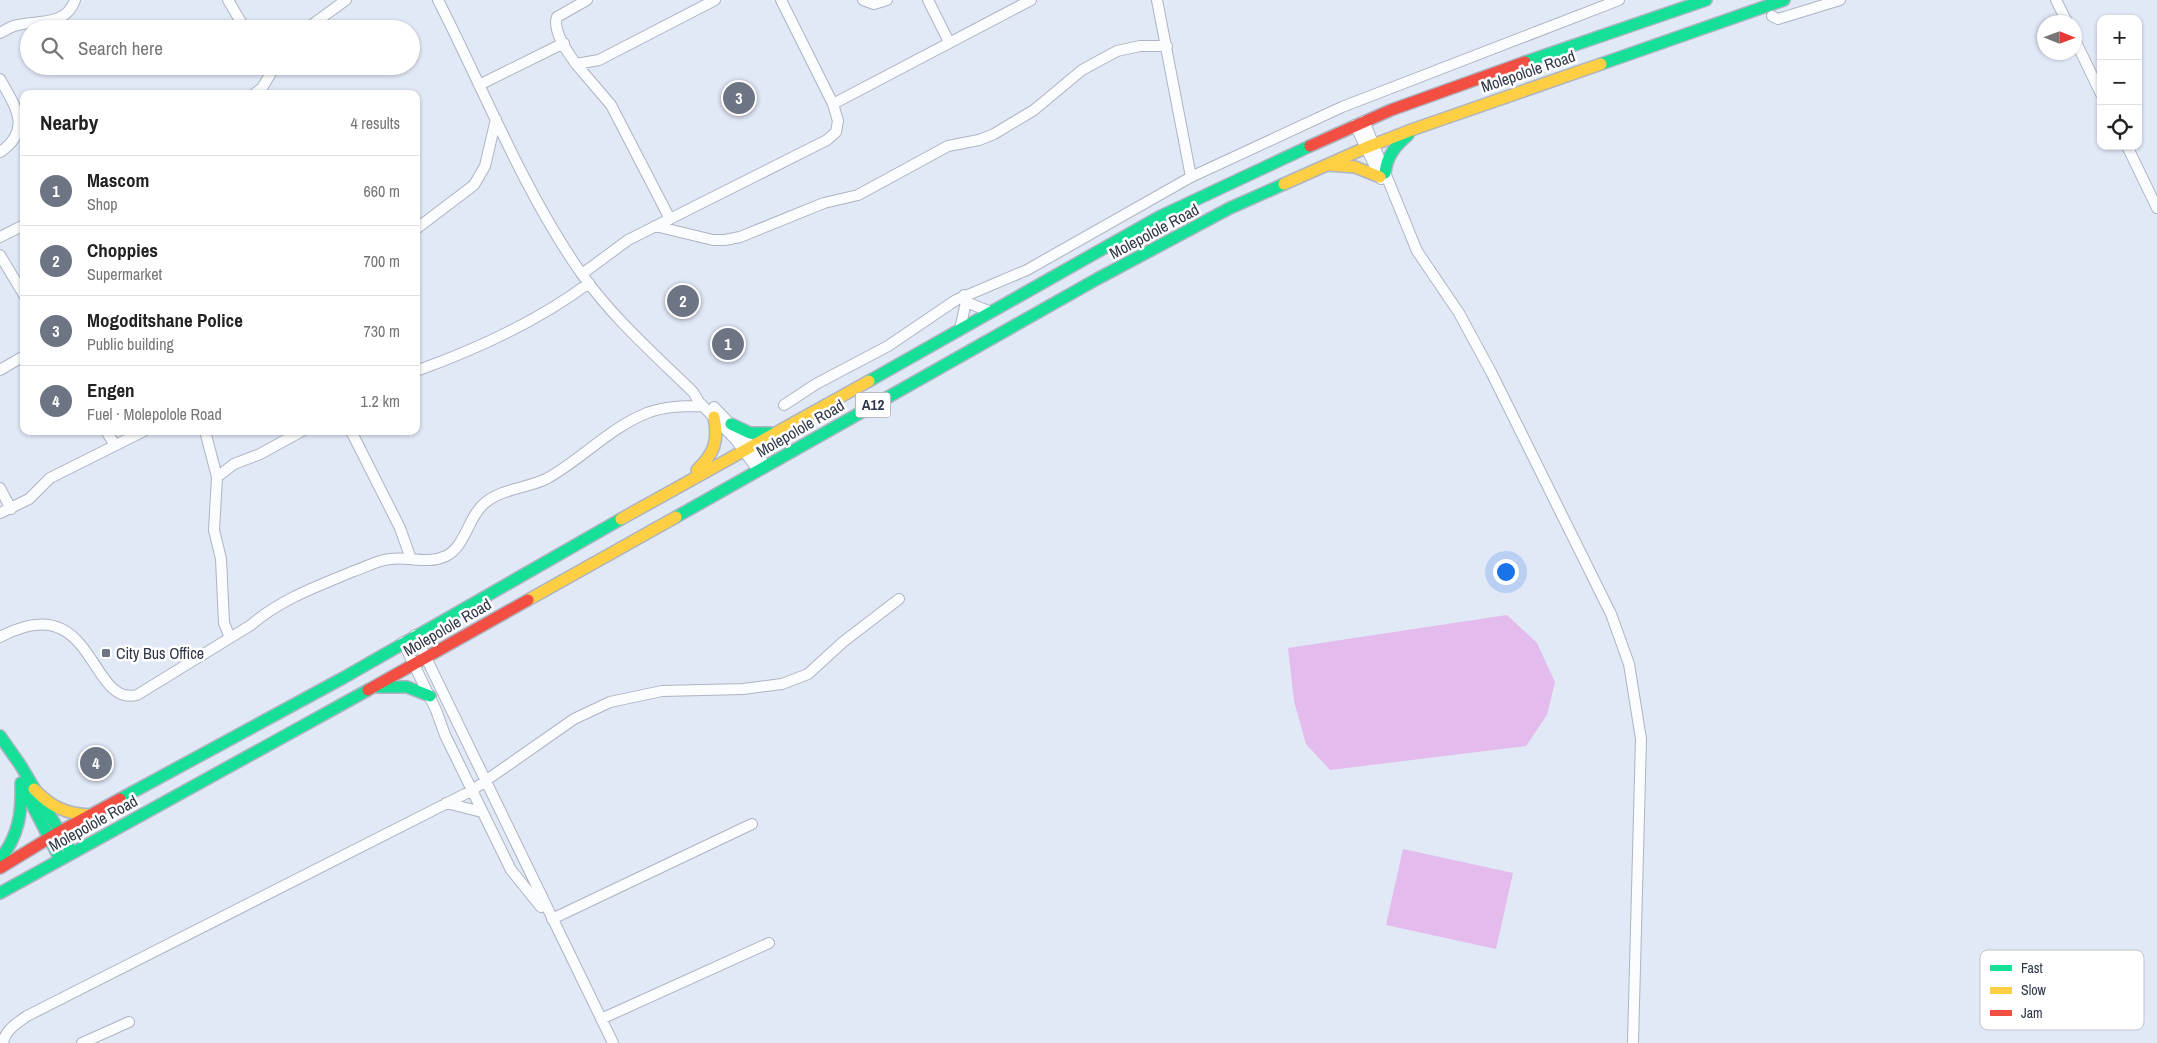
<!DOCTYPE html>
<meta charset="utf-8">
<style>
body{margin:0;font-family:"Archivo Narrow",sans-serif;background:#f2f2f2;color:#222}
.controls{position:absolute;right:15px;top:15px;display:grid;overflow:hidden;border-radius:10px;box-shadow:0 1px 4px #0004}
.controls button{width:45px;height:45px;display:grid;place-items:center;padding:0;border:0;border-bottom:1px solid #e0e0e0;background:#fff;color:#222;font:25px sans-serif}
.compass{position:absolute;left:2037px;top:15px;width:45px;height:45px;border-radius:50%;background:#fff;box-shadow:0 1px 4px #0004;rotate:91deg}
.you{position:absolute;left:1505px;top:571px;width:18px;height:18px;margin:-12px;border:4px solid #fff;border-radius:50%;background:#1a73e8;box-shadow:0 0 0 8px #1a73e833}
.badge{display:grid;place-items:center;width:32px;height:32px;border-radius:50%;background:#6d7585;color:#fff;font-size:16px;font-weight:700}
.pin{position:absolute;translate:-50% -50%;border:2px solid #fff;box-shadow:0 1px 5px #0006}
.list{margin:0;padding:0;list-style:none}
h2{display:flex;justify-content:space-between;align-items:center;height:65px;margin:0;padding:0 20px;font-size:21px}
h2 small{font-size:16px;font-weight:400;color:#767676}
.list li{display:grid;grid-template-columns:32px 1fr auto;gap:15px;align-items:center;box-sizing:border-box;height:70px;padding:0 20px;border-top:1px solid #e0e0e0}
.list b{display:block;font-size:19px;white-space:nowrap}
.list p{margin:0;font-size:16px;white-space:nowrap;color:#767676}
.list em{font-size:16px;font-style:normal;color:#767676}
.icon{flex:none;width:28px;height:28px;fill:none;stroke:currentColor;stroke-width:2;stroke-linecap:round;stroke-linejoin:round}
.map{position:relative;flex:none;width:2157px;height:1043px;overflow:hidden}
.search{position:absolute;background:#fff;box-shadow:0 1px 4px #0004;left:20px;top:20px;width:400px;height:55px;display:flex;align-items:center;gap:12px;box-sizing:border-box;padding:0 18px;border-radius:28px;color:#767676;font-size:19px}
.panel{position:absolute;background:#fff;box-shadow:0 1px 4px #0004;left:20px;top:90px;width:400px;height:345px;border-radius:10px}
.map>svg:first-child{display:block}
.green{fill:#e3bbec}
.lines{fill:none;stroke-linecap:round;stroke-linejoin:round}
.street-casing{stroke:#adb4c2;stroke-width:12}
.fast-casing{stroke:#adb4c2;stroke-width:14}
.slow-casing{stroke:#adb4c2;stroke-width:14}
.jam-casing{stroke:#adb4c2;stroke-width:14}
.street{stroke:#fafcfe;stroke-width:10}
.fast{stroke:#16e098;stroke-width:11}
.slow{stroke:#ffcf43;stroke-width:11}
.jam{stroke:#f24e42;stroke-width:11}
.poi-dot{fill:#6d7585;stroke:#fff;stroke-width:2}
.labels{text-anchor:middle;stroke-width:5;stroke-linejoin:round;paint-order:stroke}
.shield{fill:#fff;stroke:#6d737f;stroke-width:1}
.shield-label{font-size:15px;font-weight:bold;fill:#2f3748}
.street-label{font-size:16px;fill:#2f3748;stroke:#fff}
.poi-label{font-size:16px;fill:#2f3748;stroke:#fff;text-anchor:start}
.key{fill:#fff;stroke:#c1c3c8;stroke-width:1}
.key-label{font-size:14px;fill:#2f3748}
</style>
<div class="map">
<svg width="2157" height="1043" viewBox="0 0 2157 1043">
<rect width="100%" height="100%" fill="#e1e8f6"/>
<path class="green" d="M1507,615L1537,643L1555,682L1547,715L1526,746L1330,770L1306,744L1294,701L1288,648Z
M1403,849L1513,873L1496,949L1386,925Z"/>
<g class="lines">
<defs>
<path id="street" d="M228,0L245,29
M438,0C484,90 523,190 581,273C613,318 654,354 693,392L699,402L735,439L758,470
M587,0L557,17C552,31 568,53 576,64L599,60L715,0
M863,0L874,4L887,0
M928,0L949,42
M1157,0L1191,177
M2056,0L2067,22
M1772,16L1778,19L1840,0
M306,29L346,0
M0,33C5,30 12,26 18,25C39,20 66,26 75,0
M2074,38L2101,94
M576,64L611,105L670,219
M0,79C15,106 33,130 0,152
M479,85L564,43
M254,94L262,88L271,73L267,66
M833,104L1031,0
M1364,121L1417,251L1459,313L1491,372L1611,614L1629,664L1641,739L1633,1043
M1355,125L1381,179
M2127,146L2157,208
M655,226L713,240H725L740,237L824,203L858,195L948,146L979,140L994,134L1034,110L1082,70L1117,51L1140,46H1167
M416,229L474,185L485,166L496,119
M0,237L24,225
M0,255L24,295
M582,274L628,240L827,140L836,132L838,121L833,104L781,0
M966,302L991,312
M960,329L966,302L964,295
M0,370L24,356
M416,371C477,349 537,322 589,283
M784,405L816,384L888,346L956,300L1027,270L1191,177L1342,107L1619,0
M714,407L752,447L766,466
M106,431L115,445
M205,431L217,477L214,530L221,559L224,623L230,638
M351,431L400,528L411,559
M217,477L234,464L260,454L302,431
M0,488L11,509
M0,513L29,499L50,478L144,431
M415,635L613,1043
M0,637C95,586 88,707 137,695L251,625C281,599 318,586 354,571C366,567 378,560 390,559C409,556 427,565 446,556C466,546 468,516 486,502C502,489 527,488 546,479C581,460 609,428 647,413C665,406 684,406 703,406
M403,642L436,710L445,735L511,870L541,907
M446,803L482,812
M552,919L752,824
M601,1019L769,943
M3,1043C5,1030 17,1023 27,1016L471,791L574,719L610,702L662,691L743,689L782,684L808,674L843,642L899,599
M82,1043L129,1022"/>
<path id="fast" d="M1525,62L1706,0
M1601,64L1784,0
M1385,173C1387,156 1395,146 1408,135
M869,381L1159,217L1310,146
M731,424L750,433H771
M676,517L1097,279L1230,208L1284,184
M378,687H407L430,696
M0,736L21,766L72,853
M24,789L60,859
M120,799L343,678L621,519
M0,859C19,836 22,812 21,783
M0,893L368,690"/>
<path id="slow" d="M1329,165L1355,167L1380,177
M1284,184L1365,148L1414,129L1601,64
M697,470C714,454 719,441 714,417
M621,519L869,381
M528,600L676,517
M34,789C51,807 66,814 91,815"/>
<path id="jam" d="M1310,146L1391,110L1525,62
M368,690L528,600
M0,868L59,832L120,799"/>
</defs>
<use href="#street" class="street-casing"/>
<use href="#fast" class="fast-casing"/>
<use href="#slow" class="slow-casing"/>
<use href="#jam" class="jam-casing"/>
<use href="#street" class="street"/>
<use href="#fast" class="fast"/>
<use href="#slow" class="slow"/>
<use href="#jam" class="jam"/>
</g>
<rect class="poi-dot" x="101" y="648" width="10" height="10" rx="2.5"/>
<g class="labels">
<rect class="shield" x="855.5" y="392.5" width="35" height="25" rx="4"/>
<g class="shield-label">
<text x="873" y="410">A12</text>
</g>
<g class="street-label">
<text transform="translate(1528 71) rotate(-19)" y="6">Molepolole Road</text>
<text transform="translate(1154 231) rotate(-28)" y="6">Molepolole Road</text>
<text transform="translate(800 428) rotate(-30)" y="6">Molepolole Road</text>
<text transform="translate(447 627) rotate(-30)" y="6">Molepolole Road</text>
<text transform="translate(93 823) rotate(-29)" y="6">Molepolole Road</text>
</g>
<g class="poi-label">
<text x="116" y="659">City Bus Office</text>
</g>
</g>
<rect x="1980" y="950" width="164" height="80" rx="8" class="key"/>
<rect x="1990" y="965" width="22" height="6" fill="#16e098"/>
<rect x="1990" y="987" width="22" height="7" fill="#ffcf43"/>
<rect x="1990" y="1010" width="22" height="6" fill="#f24e42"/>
<g class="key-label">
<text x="2021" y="973">Fast</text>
<text x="2021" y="995">Slow</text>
<text x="2021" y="1018">Jam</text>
</g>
</svg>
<div class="controls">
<button>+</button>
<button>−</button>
<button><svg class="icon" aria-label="locate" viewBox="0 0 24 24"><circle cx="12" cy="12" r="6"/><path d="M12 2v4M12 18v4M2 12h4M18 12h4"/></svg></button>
</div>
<svg class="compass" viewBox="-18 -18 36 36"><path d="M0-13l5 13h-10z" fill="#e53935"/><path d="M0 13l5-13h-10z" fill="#767676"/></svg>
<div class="you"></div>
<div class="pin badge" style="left:728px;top:344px">1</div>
<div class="pin badge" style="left:683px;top:301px">2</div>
<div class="pin badge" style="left:739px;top:98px">3</div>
<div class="pin badge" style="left:96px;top:763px">4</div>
<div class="search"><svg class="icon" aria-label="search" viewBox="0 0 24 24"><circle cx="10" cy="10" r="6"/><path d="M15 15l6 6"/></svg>Search here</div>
<section class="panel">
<h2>Nearby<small>4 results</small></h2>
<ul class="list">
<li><span class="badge">1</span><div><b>Mascom</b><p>Shop</p></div><em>660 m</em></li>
<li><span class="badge">2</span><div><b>Choppies</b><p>Supermarket</p></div><em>700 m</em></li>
<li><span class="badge">3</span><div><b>Mogoditshane Police</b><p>Public building</p></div><em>730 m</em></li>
<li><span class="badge">4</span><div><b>Engen</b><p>Fuel · Molepolole Road</p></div><em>1.2 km</em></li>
</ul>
</section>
</div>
